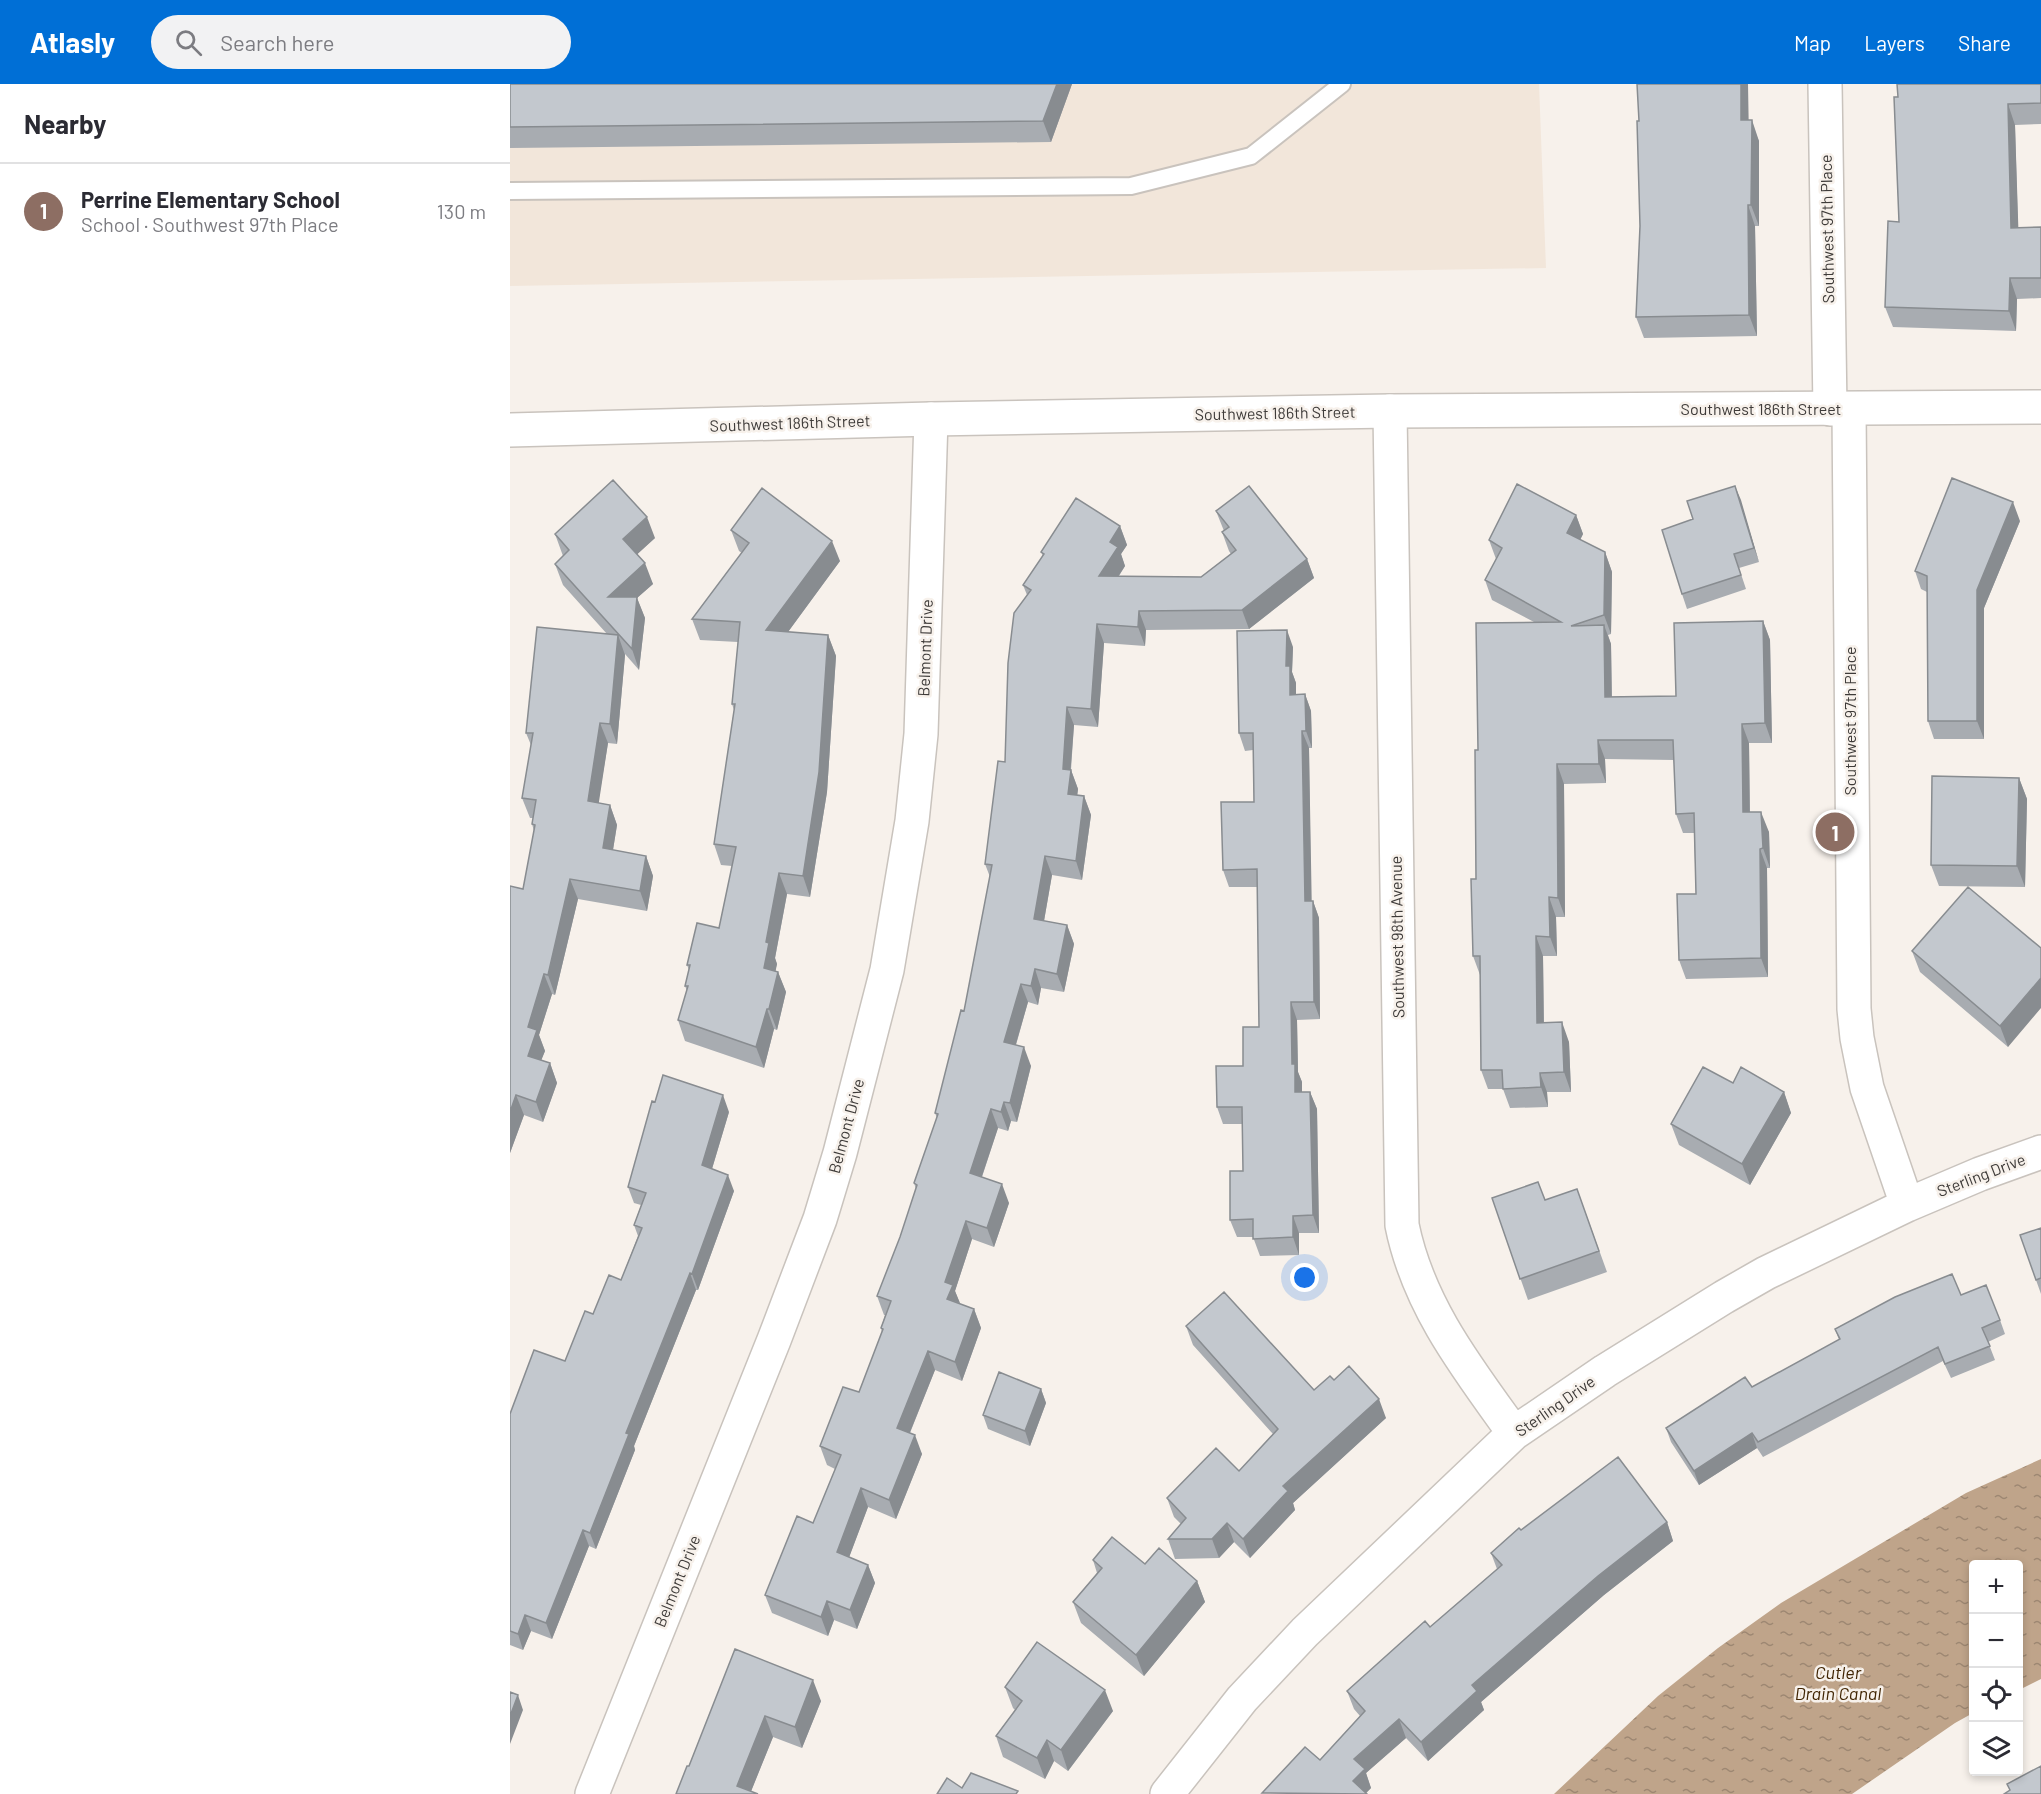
<!DOCTYPE html>
<meta charset="utf-8">
<style>
body{margin:0;font-family:Barlow,sans-serif;background:#f2f2f3;color:#2b2b33}
.controls{position:absolute;right:18px;bottom:18px;display:grid;overflow:hidden;border-radius:6px;box-shadow:0 3px 9px #0003}
.controls button{width:54px;height:54px;display:grid;place-items:center;padding:0;border:0;border-bottom:2px solid #e1e1e2;background:#fff;color:#2b2b33;font:30px sans-serif}
.you{position:absolute;left:795px;top:1194px;width:21px;height:21px;margin:-15px;border:4px solid #fff;border-radius:50%;background:#1a73e8;box-shadow:0 0 0 9px #1a73e833}
.badge{display:grid;place-items:center;width:39px;height:39px;border-radius:50%;background:#006fd6;color:#fff;font-size:20px;font-weight:700}
.pin{position:absolute;translate:-50% -50%;border:3px solid #fff;box-shadow:0 2px 6px #0006}
.list{margin:0;padding:0;list-style:none}
h2{display:flex;justify-content:space-between;align-items:center;height:78px;margin:0;padding:0 24px;font-size:26px}
h2 small{font-size:20px;font-weight:400;color:#7c7c81}
.list li{display:grid;grid-template-columns:39px 1fr auto;gap:18px;align-items:center;box-sizing:border-box;height:96px;padding:0 24px;border-top:2px solid #e1e1e2}
.list b{display:block;font-size:22px;white-space:nowrap}
.list p{margin:0;font-size:20px;white-space:nowrap;color:#7c7c81}
.list em{font-size:20px;font-style:normal;color:#7c7c81}
.icon{flex:none;width:33px;height:33px;fill:none;stroke:currentColor;stroke-width:2;stroke-linecap:round;stroke-linejoin:round}
.map{position:relative;flex:none;width:1531px;height:1710px;overflow:hidden}
header{display:flex;align-items:center;gap:36px;box-sizing:border-box;height:84px;padding:0 30px;background:#006fd6;color:#fff}
header strong{font-size:28px}
nav{display:flex;gap:33px;margin-inline-start:auto;font-size:21px}
.search{width:420px;height:54px;background:#f2f2f3;display:flex;align-items:center;gap:15px;box-sizing:border-box;padding:0 21px;border-radius:33px;color:#7c7c81;font-size:22px}
main{display:flex}
aside{flex:1;background:#fff}
.map>svg:first-child{display:block}
.built{fill:#f2e6da}
.water{fill:url(#water-ripples)}
.lines{fill:none;stroke-linecap:round;stroke-linejoin:round}
.lane-casing{stroke:#c9c3bd;stroke-width:20}
.street-casing{stroke:#c9c3bd;stroke-width:36}
.secondary-casing{stroke:#c9c3bd;stroke-width:36}
.lane{stroke:#fff;stroke-width:16}
.street{stroke:#fff;stroke-width:33}
.secondary{stroke:#fff;stroke-width:33}
.wall{fill:#a8acb1}
.shaded-wall{fill:#888c90}
.building{fill:#c3c8ce;stroke:#888c90;stroke-width:1.5}
.labels{text-anchor:middle;stroke-width:5;stroke-linejoin:round;paint-order:stroke}
.street-label{font-size:16px;fill:#3e3b39;stroke:#f7f1eb}
.water-label{font-size:18px;font-style:italic;fill:#412503;stroke:#f7f1eb}
</style>
<header>
<strong>Atlasly</strong>
<div class="search"><svg class="icon" aria-label="search" viewBox="0 0 24 24"><circle cx="10" cy="10" r="6"/><path d="M15 15l6 6"/></svg>Search here</div>
<nav><a>Map</a><a>Layers</a><a>Share</a></nav>
</header>
<main>
<aside>
<h2>Nearby<small></small></h2>
<ul class="list">
<li><span class="badge" style="background:#8d6e63">1</span><div><b>Perrine Elementary School</b><p>School · Southwest 97th Place</p></div><em>130 m</em></li>
</ul>
</aside>
<div class="map">
<svg width="1531" height="1710" viewBox="0 0 1531 1710">
<defs>
<pattern id="water-ripples" width="26" height="14" patternUnits="userSpaceOnUse" patternTransform="scale(1.5)"><rect width="26" height="14" fill="#bfa48a"/><path d="M2 4q2-2 4 0t4 0M15 11q2-2 4 0t4 0" fill="none" stroke="#9d8772"/></pattern>
</defs>
<rect width="100%" height="100%" fill="#f7f1eb"/>
<path class="built" d="M0,0H1029L1036,184L0,202Z"/>
<path class="water" d="M1531,1375V1595L1509,1606L1508,1480H1464L1463,1629L1445,1639L1342,1710H1044L1148,1612L1208,1564L1271,1519L1456,1409Z"/>
<g class="lines">
<defs>
<path id="lane" d="M0,107L621,102L741,72L832,0"/>
<path id="street" d="M1315,0L1320,325
M1339,325L1344,925L1347,954L1357,1004L1397,1121
M880,327L892,1141C908,1221 957,1284 1004,1349
M82,1710L264,1256L310,1135L330,1069L377,886L402,737L411,650L421,335
M657,1710L732,1615L795,1548L1004,1349L1095,1287L1214,1213L1256,1189L1397,1121L1470,1090L1531,1068"/>
<path id="secondary" d="M0,346L421,335L880,327L1531,323"/>
</defs>
<use href="#lane" class="lane-casing"/>
<use href="#street" class="street-casing"/>
<use href="#secondary" class="secondary-casing"/>
<use href="#lane" class="lane"/>
<use href="#street" class="street"/>
<use href="#secondary" class="secondary"/>
</g>
<path class="wall" d="M0,0H562L541,58L0,64Z
M1238,0V36L1249,57V142H1245L1247,252L1134,254L1126,233L1130,142L1129,37Z
M1531,0V40L1505,41L1508,144L1531,143V214L1507,215L1506,247L1383,243L1375,223L1389,138L1384,13Z
M1225,402L1249,478L1229,484L1236,505L1177,525L1172,510L1183,435Z
M706,427L797,475L804,494L739,545L636,546L635,562L594,559L588,643L564,641L561,686L568,705L567,712H574L581,731L572,796L542,791L534,837L557,841L564,860L554,908L531,904L528,921L518,918L506,961L521,982L507,1038L501,1037L498,1047L488,1044L472,1093L499,1119L484,1163L462,1155L445,1207L450,1220L464,1225L471,1244L452,1297L425,1286L400,1349L412,1370L386,1435L358,1423L339,1473L358,1481L365,1499L347,1545L324,1536L318,1552L262,1529L255,1511L303,1439L325,1385L317,1381L310,1362L349,1308L372,1248L371,1244L375,1231H374L367,1212L390,1153L406,1105L404,1099L427,1034L425,1029L454,927L480,793L475,780L495,678L517,511L513,501L533,472L531,468L610,442L617,461L611,470L615,482L609,492L691,493L721,470L719,467L712,448L714,447Z
M1066,431L1073,450L1070,456L1095,468L1102,488L1101,550L1098,551L1101,560L1102,613L1166,612L1253,537L1260,556L1262,659H1239L1240,728L1259,748L1260,784H1257L1258,893L1176,895L1169,876L1186,810L1184,749H1173L1166,730L1164,676L1095,675L1096,699L1054,700L1055,833H1046L1047,872H1033L1034,939L1059,958L1061,1008H1037L1038,1023L1000,1024L993,1005H978L971,986L970,891L963,872L966,795L968,666L1024,538L982,516L975,496L986,475L979,456Z
M1510,437L1474,524V655H1424L1418,637L1417,508L1411,505L1405,487Z
M221,446L330,477L278,548L318,551L326,572L317,708L300,813L277,810L265,874L267,880L265,887L268,888L276,908L267,946L264,945L254,984L175,957L168,936L177,907L175,902L179,886L177,881L209,844L222,782L211,781L204,760L224,626L222,620L228,558L190,556L182,535L232,469L229,467Z
M45,450L145,454L127,470L143,500L127,514L135,534L129,586L115,570V571L107,660L98,659L88,719L100,721L107,741L103,766L136,772L143,792L137,827L68,815L45,911L42,910L29,951L35,967L31,976L40,979L47,999L33,1038L14,1031L0,1069V802L13,805L24,747L22,740L23,734H20L12,714L21,661L16,649L97,550L53,501L45,480L53,472Z
M783,563L782,588L786,599V611L795,610L801,627L802,664H799L801,817H803L809,834L810,935L787,936L788,988L792,998V1008H800L807,1025L809,1149H789V1171L750,1172L743,1153H727L720,1136L733,1087V1040H713L707,1023L733,982L749,943L748,803H719L713,786L744,718L743,666L735,667L729,649Z
M1509,694L1517,715L1515,803L1429,802L1421,781Z
M1531,864L1498,963L1410,888L1402,867Z
M1223,999L1274,1008L1281,1029L1240,1101L1169,1061L1161,1040Z
M219,1028L202,1085L224,1107L188,1206H186L124,1362L125,1366L86,1465L79,1462L42,1555L21,1547L13,1566L0,1561V1330L55,1277L83,1230L111,1196L128,1152L124,1141L131,1121L124,1119L118,1103Z
M1067,1105L1097,1188L1018,1216L982,1114L1035,1116Z
M1531,1144V1210L1526,1196Z
M1451,1211L1490,1236L1495,1250L1478,1258L1485,1276L1441,1294L1433,1277L1253,1373L1247,1364L1189,1401L1161,1358L1156,1344L1242,1303L1329,1256L1325,1245Z
M676,1242L804,1306L824,1296L876,1334L783,1419L785,1426L740,1474L724,1458L709,1474L665,1475L658,1455L671,1440L664,1433L657,1414L729,1387L763,1350L683,1261Z
M531,1305L536,1319L520,1362L478,1345L473,1331Z
M1157,1438L1163,1457L1094,1511L971,1618L974,1626L918,1677L896,1654L856,1689L861,1704L856,1709L810,1676L850,1632L844,1625L837,1607L920,1543L987,1485L981,1469L1011,1446Z
M583,1476L635,1480L687,1497L695,1518L634,1592L571,1539L563,1518L587,1489Z
M225,1565L311,1617L292,1664L263,1653L241,1707L179,1682Z
M495,1603L603,1627L558,1687L544,1677L535,1695L493,1673L486,1652L505,1626L503,1624Z"/>
<path class="shaded-wall" d="M547,0H562L541,58L533,37Z
M1231,0H1238L1239,57L1231,36Z
M1498,20L1505,41L1509,164L1501,144Z
M1242,36L1249,57V142L1241,121Z
M1238,121L1245,142L1247,252L1239,231Z
M1500,194L1507,215L1506,247L1499,227Z
M1225,402L1231,416L1249,478L1244,464Z
M1503,418L1510,437L1474,524V655L1467,637V506Z
M1066,431L1073,450L1064,468L1057,449Z
M137,433L145,454L121,476L113,455Z
M610,442L617,461L611,470L615,482L596,511L589,492L600,458Z
M322,457L330,477L264,567L256,546Z
M1095,468L1102,488L1101,550L1094,531Z
M797,475L804,494L739,545L732,526Z
M135,479L143,500L127,514L135,534L129,586L122,565L98,513Z
M629,527L636,546L635,562L628,543Z
M1253,537L1260,556L1262,659L1255,639Z
M587,540L594,559L588,643L581,625Z
M1094,541L1101,560L1102,633L1095,613Z
M777,546L783,563L782,588L786,599V628L780,611L776,582Z
M108,551L115,571L107,660L100,640Z
M318,551L326,572L317,708L300,813L293,792Z
M795,610L801,627L802,664L796,647Z
M557,623L564,641L560,693L561,686L568,705L565,729L558,710L553,685Z
M90,639L98,659L86,737L78,717Z
M1232,640L1239,659L1240,747L1233,728Z
M792,647L799,664L802,834L795,817Z
M1088,656L1095,675L1096,699L1089,680Z
M1047,680L1054,700L1055,833L1048,814Z
M1509,694L1517,715L1515,803L1507,782Z
M574,712L581,731L572,796L566,777Z
M100,721L107,741L100,784L93,764Z
M1251,728L1259,748L1260,784L1253,764Z
M1250,765L1257,784L1258,893L1251,874Z
M136,772L143,792L137,827L130,807Z
M535,772L542,791L531,854L524,835Z
M269,789L277,810L265,874L267,880L262,905L254,884L256,858Z
M60,795L68,815L45,911L38,891Z
M1039,813L1046,833L1047,872L1040,853Z
M803,817L809,834L810,935L804,918Z
M557,841L564,860L554,908L547,890Z
M1026,852L1033,872L1034,959L1027,939Z
M525,885L531,904L528,921L521,902Z
M268,888L276,908L267,946L259,925Z
M34,890L42,910L29,951L35,967L25,992L18,972V943Z
M1531,894V924L1498,963L1490,942Z
M511,900L518,918L501,977L494,958Z
M781,918L787,936L788,988L792,998V1025L785,1008L782,980Z
M257,925L264,945L254,984L246,963Z
M1052,938L1059,958L1061,1008L1054,988Z
M514,963L521,982L507,1038L500,1019Z
M40,979L47,999L33,1038L26,1018Z
M1030,989L1037,1008L1038,1023L1031,1003Z
M800,1008L807,1025L809,1149L803,1131Z
M1274,1008L1281,1029L1240,1101L1232,1080Z
M6,1011L14,1031L0,1069V1028Z
M213,1011L219,1028L198,1098L192,1081Z
M494,1018L501,1037L498,1047L491,1028Z
M481,1025L488,1044L467,1107L460,1089Z
M218,1091L224,1107L188,1206L182,1190Z
M492,1100L499,1119L484,1163L477,1144Z
M783,1132L789,1149V1171L783,1153Z
M456,1137L462,1155L445,1207L450,1219L437,1215L435,1198Z
M180,1189L186,1206L124,1362L125,1366L86,1465L80,1449L116,1349Z
M464,1225L471,1244L452,1297L445,1278Z
M418,1267L425,1286L394,1363L387,1344Z
M531,1305L536,1319L520,1362L515,1347Z
M869,1315L876,1334L783,1419L785,1426L740,1474L733,1455L773,1402Z
M1242,1349L1247,1364L1189,1401L1184,1387Z
M405,1351L412,1370L386,1435L379,1416Z
M351,1404L358,1423L334,1487L327,1468Z
M1157,1438L1163,1457L1094,1511L971,1618L974,1626L918,1677L911,1658L962,1601L1088,1492Z
M717,1439L724,1458L709,1474L702,1455Z
M73,1446L79,1462L42,1555L36,1539Z
M358,1481L365,1499L347,1545L340,1526Z
M687,1497L695,1518L634,1592L626,1571Z
M317,1517L324,1536L318,1552L311,1533Z
M15,1531L21,1547L13,1566L8,1550Z
M303,1596L311,1617L292,1664L285,1643Z
M595,1606L603,1627L558,1687L551,1666Z
M8,1611L13,1626L0,1660V1632Z
M255,1632L263,1653L240,1710L227,1702Z
M889,1635L896,1654L856,1689L861,1704L855,1710L843,1697L844,1675Z
M537,1656L544,1677L535,1695L527,1674Z"/>
<path class="building" d="M0,0H547L533,37L0,43Z
M1127,0H1231V36H1242L1241,121H1238L1239,231L1126,233L1130,142L1127,37H1129Z
M1387,0H1531V19L1498,20L1501,144L1531,143V194H1500L1499,227L1375,223L1378,137L1389,138L1384,13H1388Z
M1442,394L1503,418L1467,506V637H1418L1417,492L1405,487Z
M103,396L137,433L113,455L135,479L98,513H127L122,565L45,480L59,466L45,450Z
M1007,400L1066,431L1057,449L1095,468L1094,531L1061,542L1094,541L1095,613L1166,612L1164,539L1253,537L1255,639L1232,640L1233,728H1251L1253,764L1250,765L1251,874L1169,876L1167,810H1186L1184,729L1166,730L1163,656H1088L1089,680H1047L1048,814L1039,813L1040,853L1026,852L1027,939L1052,938L1054,988L1030,989L1031,1003L993,1005L992,986H971L970,872H963L961,795H966L965,666H968L966,539L1051,538L975,496L992,464L979,456Z
M739,402L797,475L732,526L629,527L628,543L587,540L581,625L557,623L553,685L561,686L558,710L574,712L566,777L535,772L524,835L557,841L547,890L525,885L521,902L511,900L494,958L514,963L500,1019L494,1018L491,1028L481,1025L460,1089L492,1100L477,1144L456,1137L435,1198L443,1201L437,1215L464,1225L445,1278L418,1267L387,1344L405,1351L379,1416L351,1404L327,1468L358,1481L340,1526L317,1517L311,1533L255,1511L287,1432L303,1439L331,1371L310,1362L333,1303L349,1308L373,1245L371,1244L381,1217L367,1212L390,1153L407,1101L404,1099L428,1030L425,1029L451,926L454,927L482,781L475,780L488,677L495,678L498,579L504,529L521,506L513,501L534,470L531,468L566,414L610,442L600,458L608,463L589,492L691,493L726,466L712,448L719,443L706,427Z
M1225,402L1244,464L1224,470L1231,491L1172,510L1152,446L1183,435L1177,417Z
M252,404L322,457L256,546L318,551L309,688L293,792L269,789L256,858L259,859L254,884L268,888L259,925H257L246,963L168,936L178,902H175L180,881H177L187,839L209,844L226,763L204,760L225,620H222L230,538L182,535L239,459L221,446Z
M27,543L108,551L100,640L90,639L78,717L100,721L93,764L136,772L130,807L60,795L38,891L34,890L18,943L27,946L18,972L40,979L26,1018L6,1011L0,1028V802L13,805L25,741L22,740L26,716L12,714L23,649H16Z
M777,546L776,582H780V611L795,610L796,647H792L795,817H803L804,918H781L782,980H785V1008H800L803,1131L783,1132V1153L743,1155V1135L720,1136V1087H733L732,1023H707L706,982H733V943H749L747,785L713,786L711,718H744L743,649H729L727,547Z
M1422,692L1509,694L1507,782L1421,781Z
M1458,803L1531,864V894L1490,942L1402,867Z
M1193,983L1223,999L1231,983L1274,1008L1232,1080L1161,1040Z
M153,991L213,1011L192,1081L218,1091L182,1190L180,1189L116,1349L119,1350L80,1449L73,1446L36,1539L15,1531L8,1550L0,1547V1330L24,1266L55,1277L75,1227L83,1230L99,1191L111,1196L132,1144L124,1141L136,1109L118,1103L142,1017L145,1018Z
M1028,1098L1035,1116L1067,1105L1089,1167L1010,1195L982,1114Z
M1531,1144V1194L1526,1196L1510,1151Z
M1442,1190L1451,1211L1476,1201L1490,1236L1472,1244L1480,1262L1435,1280L1428,1263L1248,1358L1242,1349L1184,1387L1156,1344L1235,1293L1242,1303L1330,1255L1325,1245L1385,1213Z
M714,1208L804,1306L820,1292L824,1296L839,1282L869,1315L773,1402L778,1407L733,1455L717,1439L702,1455H658L676,1434L657,1414L706,1364L729,1387L768,1345L676,1242Z
M489,1288L531,1305L515,1347L473,1331Z
M1108,1373L1157,1438L1088,1492L962,1601L967,1607L911,1658L889,1635L844,1675L855,1685L843,1697L857,1710L752,1709L795,1663L810,1676L855,1627L837,1607L915,1537L920,1543L992,1481L981,1469L1009,1444L1011,1446Z
M602,1453L635,1480L649,1464L687,1497L626,1571L563,1518L592,1484L583,1476Z
M527,1558L595,1606L551,1666L537,1656L527,1674L486,1652L512,1617L495,1603Z
M225,1565L303,1596L285,1643L255,1632L227,1702L248,1710H166L177,1682H179Z
M0,1608L8,1611L0,1632Z
M1531,1682V1710H1494L1500,1706L1497,1700Z
M461,1689L508,1707L506,1710H427L437,1694L452,1704Z"/>
<g class="labels">
<g class="street-label">
<text transform="translate(1317 145) rotate(-91)" y="6">Southwest 97th Place</text>
<text x="1251" y="331">Southwest 186th Street</text>
<text transform="translate(765 329) rotate(-1)" y="6">Southwest 186th Street</text>
<text transform="translate(280 339) rotate(-2)" y="6">Southwest 186th Street</text>
<text transform="translate(415 564) rotate(-88)" y="6">Belmont Drive</text>
<text transform="translate(1340 637) rotate(-90)" y="6">Southwest 97th Place</text>
<text transform="translate(887 853) rotate(-91)" y="6">Southwest 98th Avenue</text>
<text transform="translate(336 1042) rotate(-75)" y="6">Belmont Drive</text>
<text transform="translate(1471 1091) rotate(-21)" y="6">Sterling Drive</text>
<text transform="translate(1045 1322) rotate(-35)" y="6">Sterling Drive</text>
<text transform="translate(167 1497) rotate(-68)" y="6">Belmont Drive</text>
</g>
<g class="water-label">
<text x="1328" y="1595">Cutler<tspan x="1328" dy="21">Drain Canal</tspan></text>
</g>
</g>
</svg>
<div class="controls">
<button>+</button>
<button>−</button>
<button><svg class="icon" aria-label="locate" viewBox="0 0 24 24"><circle cx="12" cy="12" r="6"/><path d="M12 2v4M12 18v4M2 12h4M18 12h4"/></svg></button>
<button><svg class="icon" aria-label="layers" viewBox="0 0 24 24"><path d="M12 4l9 5-9 5-9-5zM3 14l9 5 9-5"/></svg></button>
</div>
<div class="you"></div>
<div class="pin badge" style="left:1325px;top:748px;background:#8d6e63">1</div>
</div>
</main>
